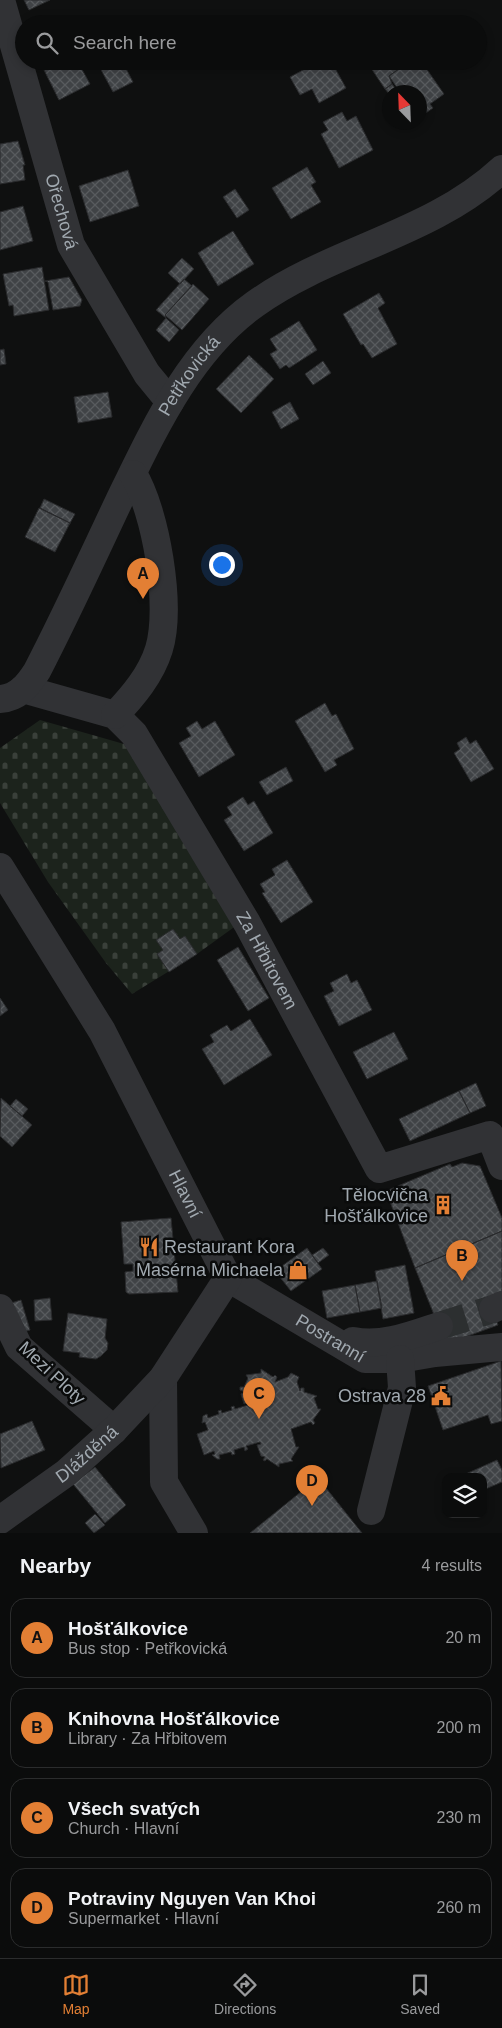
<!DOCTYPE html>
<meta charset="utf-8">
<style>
body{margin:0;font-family:Arial,sans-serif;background:#141515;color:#f1f3f6}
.controls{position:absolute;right:15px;bottom:15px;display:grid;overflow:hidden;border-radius:10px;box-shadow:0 2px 8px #0003}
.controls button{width:45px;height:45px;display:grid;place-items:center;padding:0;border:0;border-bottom:1px solid #2b2c2d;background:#0b0c0c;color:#f1f3f6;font:25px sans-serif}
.compass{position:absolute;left:382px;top:85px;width:45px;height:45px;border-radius:50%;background:#0b0c0c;box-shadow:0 2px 8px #0003;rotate:337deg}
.you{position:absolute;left:221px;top:564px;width:18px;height:18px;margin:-12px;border:4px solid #fff;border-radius:50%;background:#1a73e8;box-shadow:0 0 0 8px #1a73e833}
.badge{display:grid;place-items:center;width:32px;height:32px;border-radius:50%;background:#e37f34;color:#111;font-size:16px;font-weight:700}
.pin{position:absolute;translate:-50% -41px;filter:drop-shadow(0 1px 2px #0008)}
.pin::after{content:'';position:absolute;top:26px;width:18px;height:15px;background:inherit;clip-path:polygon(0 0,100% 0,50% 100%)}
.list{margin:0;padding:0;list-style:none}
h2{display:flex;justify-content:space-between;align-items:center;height:65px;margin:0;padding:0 20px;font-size:21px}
h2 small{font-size:16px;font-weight:400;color:#9a9b9d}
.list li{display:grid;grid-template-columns:32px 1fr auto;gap:15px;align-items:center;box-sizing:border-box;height:80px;margin:0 10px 10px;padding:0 10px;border:1px solid #2b2c2d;border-radius:15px}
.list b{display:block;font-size:19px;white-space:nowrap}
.list p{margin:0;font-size:16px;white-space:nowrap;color:#9a9b9d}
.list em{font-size:16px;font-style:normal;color:#9a9b9d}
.icon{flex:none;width:28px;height:28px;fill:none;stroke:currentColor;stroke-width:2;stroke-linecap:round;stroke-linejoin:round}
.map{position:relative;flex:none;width:502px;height:1533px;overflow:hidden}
.search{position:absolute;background:#0b0c0c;box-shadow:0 2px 8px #0003;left:15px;right:15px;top:15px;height:55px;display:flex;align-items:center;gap:12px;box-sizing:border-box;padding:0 18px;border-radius:28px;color:#9a9b9d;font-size:19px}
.sheet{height:425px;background:#0b0c0c}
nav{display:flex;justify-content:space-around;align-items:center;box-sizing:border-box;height:70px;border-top:1px solid #2b2c2d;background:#0b0c0c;font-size:14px;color:#9a9b9d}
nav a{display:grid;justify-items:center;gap:2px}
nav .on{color:#e37f34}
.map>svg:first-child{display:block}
.cemetery{fill:url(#cemetery-stones)}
.building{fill:url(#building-cross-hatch);stroke:#292a2c}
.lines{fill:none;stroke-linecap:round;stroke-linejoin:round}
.minor-tunnel{stroke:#2c2f30;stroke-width:28;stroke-dasharray:28 14;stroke-linecap:butt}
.minor{stroke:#313235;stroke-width:28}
.labels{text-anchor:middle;stroke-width:5;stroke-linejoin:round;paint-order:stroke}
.street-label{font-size:18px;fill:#a1a9b0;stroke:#0a0b0b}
.poi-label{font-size:18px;fill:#a1a9b0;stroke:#0a0b0b;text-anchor:end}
</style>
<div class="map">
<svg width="502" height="1533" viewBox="0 0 502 1533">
<defs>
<pattern id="cemetery-stones" width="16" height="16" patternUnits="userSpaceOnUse" patternTransform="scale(1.25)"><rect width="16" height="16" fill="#1c231c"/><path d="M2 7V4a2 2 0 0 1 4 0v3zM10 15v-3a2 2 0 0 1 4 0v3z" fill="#3a403a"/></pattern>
<pattern id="building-cross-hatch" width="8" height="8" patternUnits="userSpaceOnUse" patternTransform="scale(1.25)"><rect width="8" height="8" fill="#404346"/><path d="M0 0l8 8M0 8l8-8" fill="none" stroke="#585b5e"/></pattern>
</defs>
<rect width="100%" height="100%" fill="#0f1010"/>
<path class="cemetery" d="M40,720L124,744L237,925L197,954L132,994L106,963L48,882L0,803V748Z"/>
<path class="building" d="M24,0H50L29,10Z
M39,61H61L44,70Z
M61,61H84L79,64L90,84L59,100L44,70Z
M109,61H122L133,82L113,92L99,66Z
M320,61H331L346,88L319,103L312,89L300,95L290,77Z
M381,61H410L389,76L392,84L385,89L371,68Z
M410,61H421L444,94L430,104L433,108L420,117V92H400L389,76Z
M392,84L398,92H390V95L385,89Z
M342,112L347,121L356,116L373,150L339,168L321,134L328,130L323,122Z
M18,141L25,165H23L25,180L0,184V144Z
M307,167L316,182L311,185L321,202L291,219L272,188Z
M128,170L139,206L90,222L79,186Z
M235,189L249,210L237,218L223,197Z
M23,206L33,241L0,250V212Z
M233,231L254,264L218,286L198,253Z
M182,258L194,269L180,284L168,273Z
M42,267L49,310L14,316L13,305L9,306L3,274Z
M69,277L82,300L80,306L53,310L48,282L45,281Z
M184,279L192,286L165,315L166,318L156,310Z
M193,284L209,299L182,330L165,315Z
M379,293L385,303L378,308L397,344L372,358L363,344L361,345L343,314Z
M166,318L179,330L169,342L156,330Z
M299,321L317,350L289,368L286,365L280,369L270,354L277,350L270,339Z
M4,349L6,364L0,365V350Z
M249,355L274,379L241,413L216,389Z
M323,361L331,373L313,385L305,374Z
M108,392L112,417L78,423L74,397Z
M290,402L299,419L281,429L272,412Z
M44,499L75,514L69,525L70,523L40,508Z
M39,508L70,523L55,552L25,537Z
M325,703L332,716L336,714L354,749L334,760L337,765L325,772L295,721Z
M197,721L202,729L215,721L235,755L199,777L179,743L191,736L186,728Z
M466,737L470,744L476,740L494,769L471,782L454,753L460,749L457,743Z
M286,767L293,781L267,795L259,782Z
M243,797L248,805L254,801L273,833L244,851L224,820L232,815L227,807Z
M287,860L313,902L281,923L262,893L265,892L260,884L275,875L272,869Z
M173,929L180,939L185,936L197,954L169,972L157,954L163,950L156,940Z
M238,947L269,998L248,1011L217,960Z
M347,974L351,983L357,980L372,1010L339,1026L324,996L334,991L330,983Z
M0,998L8,1010L0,1016Z
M250,1019L272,1055L224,1085L202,1049L214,1042L210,1035L227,1025L231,1031Z
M394,1032L408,1059L367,1079L353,1052Z
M476,1083L486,1106L470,1113L459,1091Z
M459,1091L470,1113L410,1141L399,1119Z
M1,1098L32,1125L12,1147L0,1136Z
M16,1099L28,1109L22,1116L10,1106Z
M462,1163L480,1166L502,1218V1231L415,1268L386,1191L450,1164L452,1167Z
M171,1218L178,1292L129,1294L126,1292L125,1272L133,1271V1264H124L121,1222Z
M502,1231V1295L489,1299L498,1325L446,1344L415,1268Z
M307,1248L322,1269L291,1291L275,1271Z
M323,1248L329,1255L318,1263L312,1255Z
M405,1265L414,1313L383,1319L375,1271Z
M377,1281L382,1308L360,1312L355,1285Z
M355,1285L360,1312L327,1318L322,1291Z
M50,1298L52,1320L35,1321L34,1300Z
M21,1300L30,1330L20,1333L11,1303Z
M68,1313L107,1319L105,1338L108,1343L107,1350L101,1356L96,1359L79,1357L80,1353L63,1351Z
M501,1361L502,1421L491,1424L488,1415L443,1430L428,1386Z
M261,1369L273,1377L275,1375L277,1377L275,1382L288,1377L291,1373L299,1377L297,1382L300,1391L301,1388H304V1392L317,1396L314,1398L318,1409H321L313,1420L315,1423L313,1425L311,1422L291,1429L296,1447H299L291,1459L293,1461L279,1464V1467L267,1459L265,1461L263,1460L265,1457L261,1456L257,1445L261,1444L260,1442L246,1446L248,1449L245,1451L244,1447L234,1450L235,1454L232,1455L231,1452L219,1455L220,1459H217L212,1455L215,1454L214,1451L204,1455L197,1434L208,1430L205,1422L202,1423L203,1416L207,1414L208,1418L219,1414L218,1411L221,1410L222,1413L232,1410L231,1407L234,1406L235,1409L248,1405L247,1403L244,1404L241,1394L245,1392L240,1390V1387H244L248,1378L246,1375L261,1373Z
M32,1421L45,1450L1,1468L0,1434Z
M497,1460L502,1470V1482L483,1490V1477H459Z
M95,1467L126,1505L105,1523L73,1484Z
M318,1478L362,1533H250Z
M95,1514L105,1525L94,1533L85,1523Z"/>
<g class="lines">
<path class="minor-tunnel" d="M439,1326L493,1309"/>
<g class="minor">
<path id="s1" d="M1,0L71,245L147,374L170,402"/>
<path id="s2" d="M23,689L115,715L134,734L247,923L379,1169L490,1135L502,1166"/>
<path id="s3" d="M0,699C18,698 28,685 37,671C66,615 92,558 119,501C153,431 189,351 255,304C332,249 431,235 502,169"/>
<path d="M115,715C133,696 151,675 159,649C172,606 156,511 133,474"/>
<path id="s4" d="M0,867L102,1031L228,1278"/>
<path id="s5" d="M228,1278L365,1359H400L435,1353L502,1347"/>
<path d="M0,1308L19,1347L114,1430"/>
<path d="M493,1309L502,1305"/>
<path d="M353,1341C382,1347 412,1335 439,1326"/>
<path d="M163,1378L164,1482L194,1533"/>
<path d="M371,1511L402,1388L400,1359"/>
<path id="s6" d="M0,1520L66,1473L114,1430L163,1378L228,1278"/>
</g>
</g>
<defs>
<symbol id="building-bare" viewBox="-9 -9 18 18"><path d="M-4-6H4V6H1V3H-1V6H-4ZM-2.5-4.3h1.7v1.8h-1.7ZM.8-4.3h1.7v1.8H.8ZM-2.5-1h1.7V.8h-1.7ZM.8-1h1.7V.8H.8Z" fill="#e37f34" stroke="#0a0b0b" stroke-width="2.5" paint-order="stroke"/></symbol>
<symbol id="restaurant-bare" viewBox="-9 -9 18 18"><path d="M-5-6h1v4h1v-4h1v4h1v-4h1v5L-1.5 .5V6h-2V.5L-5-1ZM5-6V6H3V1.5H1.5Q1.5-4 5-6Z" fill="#e37f34" stroke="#0a0b0b" stroke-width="2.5" paint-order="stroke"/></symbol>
<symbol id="shop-bare" viewBox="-9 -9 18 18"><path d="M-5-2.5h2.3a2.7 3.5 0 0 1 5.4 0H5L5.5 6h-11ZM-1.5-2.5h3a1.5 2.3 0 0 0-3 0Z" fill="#e37f34" stroke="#0a0b0b" stroke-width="2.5" paint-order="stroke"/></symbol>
<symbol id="civic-bare" viewBox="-9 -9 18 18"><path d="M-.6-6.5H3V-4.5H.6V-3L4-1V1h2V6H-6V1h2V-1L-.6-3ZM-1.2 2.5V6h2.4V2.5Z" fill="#e37f34" stroke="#0a0b0b" stroke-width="2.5" paint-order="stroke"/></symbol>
</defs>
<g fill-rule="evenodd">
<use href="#building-bare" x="429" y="1191" width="28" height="28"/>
<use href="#restaurant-bare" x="135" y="1233" width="28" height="28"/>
<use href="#shop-bare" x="284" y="1256" width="28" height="28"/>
<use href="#civic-bare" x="427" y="1382" width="28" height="28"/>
</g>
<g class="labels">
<g class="street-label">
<text dy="6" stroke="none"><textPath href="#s1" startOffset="220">Ořechová</textPath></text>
<text dy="6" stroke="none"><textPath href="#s3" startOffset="381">Petřkovická</textPath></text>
<text dy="6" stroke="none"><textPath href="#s2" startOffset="385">Za Hřbitovem</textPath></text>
<text dy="6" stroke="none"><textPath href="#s4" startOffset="376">Hlavní</textPath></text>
<text dy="6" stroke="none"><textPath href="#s5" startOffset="119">Postranní</textPath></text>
<text transform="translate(52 1373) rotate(43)" y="6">Mezi Ploty</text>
<text dy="6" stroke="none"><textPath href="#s6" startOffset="109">Dlážděná</textPath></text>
</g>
<g class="poi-label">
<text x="428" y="1201">Tělocvična<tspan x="428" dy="21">Hošťálkovice</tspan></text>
<text x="164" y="1253" text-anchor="start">Restaurant Kora</text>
<text x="283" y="1276">Masérna Michaela</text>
<text x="426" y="1402">Ostrava 28</text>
</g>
</g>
</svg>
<div class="controls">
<button><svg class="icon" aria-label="layers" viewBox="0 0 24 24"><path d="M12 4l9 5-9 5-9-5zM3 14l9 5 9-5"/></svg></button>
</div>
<svg class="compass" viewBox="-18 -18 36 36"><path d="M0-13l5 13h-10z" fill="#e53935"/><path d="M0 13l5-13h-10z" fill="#9a9b9d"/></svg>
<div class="you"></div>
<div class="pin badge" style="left:143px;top:599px">A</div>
<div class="pin badge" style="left:462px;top:1281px">B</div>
<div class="pin badge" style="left:259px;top:1419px">C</div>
<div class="pin badge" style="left:312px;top:1506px">D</div>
<div class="search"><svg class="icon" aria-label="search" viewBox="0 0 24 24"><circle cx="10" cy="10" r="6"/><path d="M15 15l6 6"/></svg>Search here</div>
</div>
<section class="sheet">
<h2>Nearby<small>4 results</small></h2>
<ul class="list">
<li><span class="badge">A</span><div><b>Hošťálkovice</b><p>Bus stop · Petřkovická</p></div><em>20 m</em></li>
<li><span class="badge">B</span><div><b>Knihovna Hošťálkovice</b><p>Library · Za Hřbitovem</p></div><em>200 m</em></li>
<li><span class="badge">C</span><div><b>Všech svatých</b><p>Church · Hlavní</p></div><em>230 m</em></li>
<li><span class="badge">D</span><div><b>Potraviny Nguyen Van Khoi</b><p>Supermarket · Hlavní</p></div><em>260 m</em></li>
</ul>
</section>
<nav>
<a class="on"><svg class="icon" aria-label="map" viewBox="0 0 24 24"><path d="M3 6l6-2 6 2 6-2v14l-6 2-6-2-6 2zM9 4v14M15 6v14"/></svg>Map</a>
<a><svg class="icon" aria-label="directions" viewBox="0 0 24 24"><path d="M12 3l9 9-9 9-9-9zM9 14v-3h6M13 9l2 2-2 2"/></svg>Directions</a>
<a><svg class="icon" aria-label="saved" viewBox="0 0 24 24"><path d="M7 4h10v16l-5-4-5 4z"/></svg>Saved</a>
</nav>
